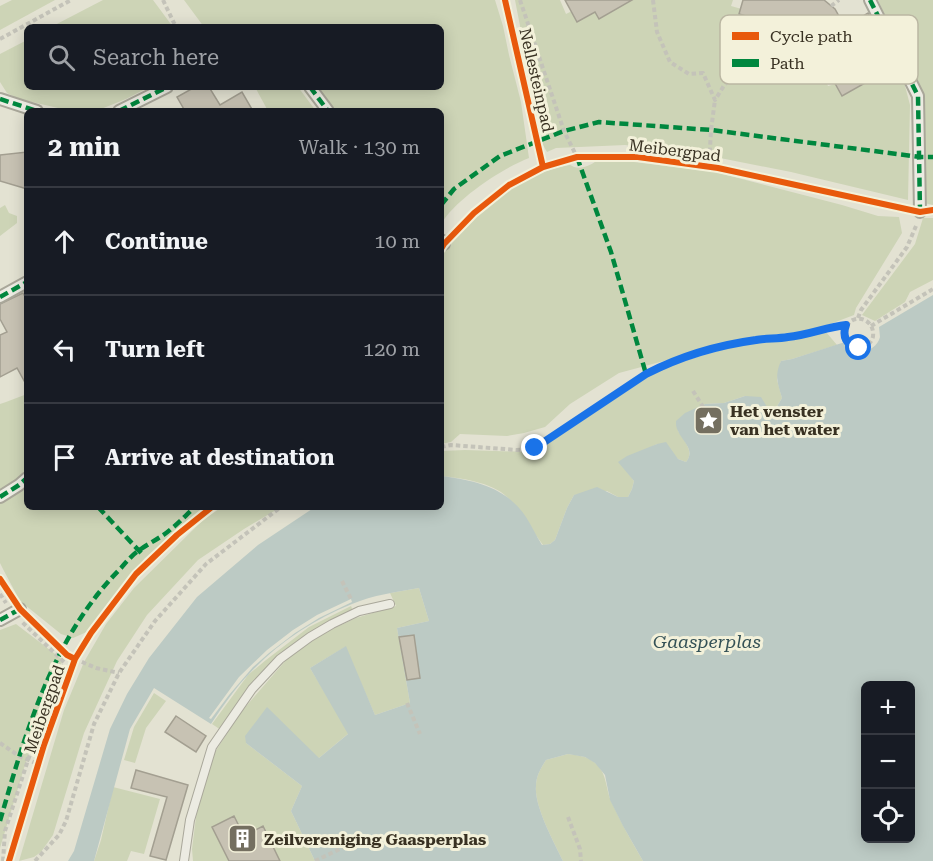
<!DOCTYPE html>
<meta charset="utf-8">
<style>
body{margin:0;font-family:"Roboto Serif",serif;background:#20242c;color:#f1f3f6}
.controls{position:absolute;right:18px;bottom:18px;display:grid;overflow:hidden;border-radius:9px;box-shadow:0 3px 15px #0003}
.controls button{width:54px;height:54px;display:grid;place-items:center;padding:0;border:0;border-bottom:2px solid #363941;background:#171b24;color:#f1f3f6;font:30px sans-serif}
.stop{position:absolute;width:18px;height:18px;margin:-14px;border:4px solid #1a73e8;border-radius:50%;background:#fff}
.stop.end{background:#1a73e8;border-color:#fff;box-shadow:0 2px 6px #0008}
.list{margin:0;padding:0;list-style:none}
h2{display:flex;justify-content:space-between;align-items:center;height:78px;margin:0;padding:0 24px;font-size:26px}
h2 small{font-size:20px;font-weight:400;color:#9ea1a6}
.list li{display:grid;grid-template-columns:39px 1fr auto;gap:18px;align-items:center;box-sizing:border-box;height:108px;padding:0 24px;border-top:2px solid #363941}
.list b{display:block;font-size:22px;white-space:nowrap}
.list em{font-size:20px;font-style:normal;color:#9ea1a6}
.icon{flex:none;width:33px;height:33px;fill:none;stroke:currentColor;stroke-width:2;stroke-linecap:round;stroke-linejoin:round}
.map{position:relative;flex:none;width:933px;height:861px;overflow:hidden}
.search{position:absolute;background:#171b24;box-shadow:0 3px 15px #0003;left:24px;top:24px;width:420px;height:66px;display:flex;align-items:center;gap:15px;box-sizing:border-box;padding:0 21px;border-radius:9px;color:#9ea1a6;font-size:22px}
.panel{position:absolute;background:#171b24;box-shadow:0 3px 15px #0003;left:24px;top:108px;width:420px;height:402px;border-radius:9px}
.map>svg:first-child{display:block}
.green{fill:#cdd4b6}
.water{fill:#bccac4;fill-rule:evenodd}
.pier{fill:#e3e2d2}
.building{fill:#c7c2b3;stroke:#a39f91;stroke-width:1.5}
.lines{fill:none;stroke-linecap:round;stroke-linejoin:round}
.service-casing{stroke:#a9a79a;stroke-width:10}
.pedestrian-casing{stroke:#a9a79a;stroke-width:14}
.path{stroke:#c4c3b9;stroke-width:4;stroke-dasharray:4.5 3;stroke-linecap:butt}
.service{stroke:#ecebe2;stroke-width:8}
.pedestrian{stroke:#ecebe2;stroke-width:10}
.quiet{stroke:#00873e;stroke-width:4.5;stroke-dasharray:9 4.5;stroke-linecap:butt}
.cycleway-casing{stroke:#f3f1da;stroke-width:10}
.cycleway{stroke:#e8590c;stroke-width:6}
.route{stroke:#1a73e8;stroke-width:8}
.labels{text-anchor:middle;stroke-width:6;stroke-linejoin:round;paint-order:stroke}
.street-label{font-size:16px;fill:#383122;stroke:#f3f1da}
.poi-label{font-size:16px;font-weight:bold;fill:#383122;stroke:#f3f1da;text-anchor:start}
.water-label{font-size:18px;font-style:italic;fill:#345156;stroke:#f3f1da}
.key{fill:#f3f1da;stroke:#bbb7a3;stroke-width:1.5}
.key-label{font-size:16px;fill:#383122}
</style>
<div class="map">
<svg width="933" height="861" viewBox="0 0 933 861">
<rect width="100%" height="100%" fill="#e3e2d2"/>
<path class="green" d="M12,0H55L0,30V6Z
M103,0H153L173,27H51Z
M184,0H495L503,26L509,55L521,102L529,158C501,169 456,199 441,224V111H337L317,87H441V27H204Z
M515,0H560L566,14L586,4L591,14L618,0H733L731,6L774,18L805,34L828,86L864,76L860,54L886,45L904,82L910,105L908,200L791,172L710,156L625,145L556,148L547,152L543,145Z
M878,0H933V205L924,203L925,103Z
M27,40V87H149L126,99L101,109L71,111L19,99L7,93L0,82V54Z
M255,87H298L316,111H268Z
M596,161L634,162L715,172L842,205L878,216L899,217L902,233L856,308L854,315L812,331L753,337L619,373L570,404L545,427L524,433L507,436L460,434L451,442L441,444V258C461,213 514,179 560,167C561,167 569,165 570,165C571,165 572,166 574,167C581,169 590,166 596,161Z
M5,205L9,213L17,216V223L0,236V208Z
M923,218H933V280L910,292L905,302L875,321L862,315L915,244Z
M826,332L837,345L792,359L781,361L777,380L782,398L776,408L770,410L745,396L724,403L705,404L678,431C684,440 695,452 686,462L678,459L657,444L643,451L628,473L634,481L632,489L628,497H618L607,491L574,495L567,508L555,540L550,544L543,545C531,529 520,511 507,497C492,482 460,478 441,476V451L465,450L529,452L542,447L553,440L565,425L591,407L625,385L654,370L735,346L792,339Z
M27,394V471L7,487L0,490V404L6,402Z
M27,485V507H204L189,519L145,558L108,603L89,631L73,638L61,634L20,601L4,571L0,563V503Z
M222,507H281L244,529L198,560L147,615L117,661L84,733L53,835L41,852L34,857L19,861L64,710L84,662L106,624L134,588L203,520Z
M419,588L429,621L397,628L410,703L375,715L345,647L310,668L349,733L319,758L246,743L302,786L291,811L315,861H193L192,849L198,801L213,755L241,712L287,659L322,634L356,618L396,606L390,593Z
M351,606L354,613L264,670L241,698L221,730L212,724L248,675L266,660L309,627Z
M16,624L63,660L57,673L25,765L0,848V630Z
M154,693L166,701L146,728L135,763L124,760L134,727Z
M568,754C577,755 586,756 594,762C608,773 605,789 612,803C621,823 632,842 643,861H563C554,842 534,806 536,786C536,776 541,768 546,760Z
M113,787L160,799L144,854L131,851L127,861H94L101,840Z"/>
<path class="water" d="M933,295V861H643L623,826L610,800L605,775L595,763L585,757L568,754L546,760C541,768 536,776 536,786C534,806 554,842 563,861H315L291,811L302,786L246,743L245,736L267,707L319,758L348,734L310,668L346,646L375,715L410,703L397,628L429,621L419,588C396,592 373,595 352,604C314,619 278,643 250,673C235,688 223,706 211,724L154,688L130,729L94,861H68L74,851L110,729L127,694L149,658L197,597L258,545L315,507H441V476C474,480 506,487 526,517C532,526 536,536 542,545L550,544L555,540L567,508L574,495L597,487L618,497H628L632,489L634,481L618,462L627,456L657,444L666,442L678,459L686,462C696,450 682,441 678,431C676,428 676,424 676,421L685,413L705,404L724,403L745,396L761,397L769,410L776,408L782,398C778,384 774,376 781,361L792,359L845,342C853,357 876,353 880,337C880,336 879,327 879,327ZM866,686H910V838H866Z"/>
<path class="pier" d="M351,599L352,602L319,618L295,633L269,653L253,667L229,695L211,719L209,718L239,677L267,650L293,630L317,615Z"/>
<path class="building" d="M565,0H632L599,19L595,12L577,22Z
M743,0H824L835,9L845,27L868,13L883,43L861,56L874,78L842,96L832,78L825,82L796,30L739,14Z
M195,87H209L220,105L242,92L253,111H185L177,97Z
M27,152V189L0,181V155Z
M23,293L27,300V386L17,368L0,377V335L7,332L0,319V304Z
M414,635L420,678L407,680L399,637Z
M176,716L206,736L196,752L165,732Z
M136,770L188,785L166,860L150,856L167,797L131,788Z
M234,816L244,836L263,826L280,861H229L212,827Z"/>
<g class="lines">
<defs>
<path id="service" d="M184,861L190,820L212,747L252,689L280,659L310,637L332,624L359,611L390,604"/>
<path id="pedestrian" d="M870,0L918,96L920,212
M310,87L328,111
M0,99L37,111
M119,111L167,87
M441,240L444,244
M0,297L27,282
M0,497L19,485L27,478
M0,620L20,609"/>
</defs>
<use href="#service" class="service-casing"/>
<use href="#pedestrian" class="pedestrian-casing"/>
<path class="path" d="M163,0L174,23L180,27
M520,0L564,131L577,157
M653,0L657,32L670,62L689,74L703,73L715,100L725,84L803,28
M831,6L839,0
M0,39L71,0
M709,167L711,130L715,100
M858,318L861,310L907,247L916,226
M871,326L933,289
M693,391L705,410
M702,414L701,412L708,408L710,411
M441,447L451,445L517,450L535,448L646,374C679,356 718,346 755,340C777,336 798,337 819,331C825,330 831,328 837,326C840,326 843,326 846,325C849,324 850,321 853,320C862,316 872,322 873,332C876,354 835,351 846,325
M342,581L351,599
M0,594L6,603
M75,659L96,668L119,673
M407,703L420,734
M0,743L19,756L38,764
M568,817L580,849L581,861
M3,861L5,831L28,760L65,663L22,622
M35,861L59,835L66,821L94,724L119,673L155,621L206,564L281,507
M315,861L344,847"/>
<use href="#service" class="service"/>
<use href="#pedestrian" class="pedestrian"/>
<path class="quiet" d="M870,0L918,96L920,212
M310,87L328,111
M0,99L37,111
M119,111L167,87
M577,157L611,252L646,374
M441,205L454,189L500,156L564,131L599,122L711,130L920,157H933
M0,297L27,282
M0,497L19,485L27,478
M98,507L143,555
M0,620L20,609
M0,821C26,731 53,636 121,568C127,561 133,554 141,549C151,542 162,537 171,529C180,522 187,514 195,507"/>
<defs>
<path id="cycleway" d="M505,0L543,167
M441,249L444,244L474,213L509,185L543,167L577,157H638L718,168L920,212L933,210
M0,579L20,609L67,655L75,659
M9,861L44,745L75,659L91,633L136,574L177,535L212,507"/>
</defs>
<use href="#cycleway" class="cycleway-casing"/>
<use href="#cycleway" class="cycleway"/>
</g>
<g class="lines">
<path class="route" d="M535,448L646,374C679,357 719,345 756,340C766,338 777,339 788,337C808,335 827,327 846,325C842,336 846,346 859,348"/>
</g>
<defs>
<symbol id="sight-square" viewBox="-11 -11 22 22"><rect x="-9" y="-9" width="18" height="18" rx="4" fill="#746f60" stroke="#f3f1da"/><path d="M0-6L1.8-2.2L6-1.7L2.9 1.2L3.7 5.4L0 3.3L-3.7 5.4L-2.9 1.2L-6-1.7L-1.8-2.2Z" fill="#fff"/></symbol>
<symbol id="building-square" viewBox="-11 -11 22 22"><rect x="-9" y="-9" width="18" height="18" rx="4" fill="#746f60" stroke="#f3f1da"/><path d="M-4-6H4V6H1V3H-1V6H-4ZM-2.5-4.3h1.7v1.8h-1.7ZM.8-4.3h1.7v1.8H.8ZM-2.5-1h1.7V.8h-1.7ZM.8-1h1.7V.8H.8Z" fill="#fff"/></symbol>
</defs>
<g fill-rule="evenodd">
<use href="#sight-square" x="692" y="404" width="33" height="33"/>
<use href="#building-square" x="226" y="822" width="33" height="33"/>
</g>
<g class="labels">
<g class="street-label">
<text transform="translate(537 80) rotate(77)" y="6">Nellesteinpad</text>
<text transform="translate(675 150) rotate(7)" y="6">Meibergpad</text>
<text transform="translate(44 709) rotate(-71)" y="6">Meibergpad</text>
</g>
<g class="poi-label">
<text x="730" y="417">Het venster<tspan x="730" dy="18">van het water</tspan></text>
<text x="264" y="845">Zeilvereniging Gaasperplas</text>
</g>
<g class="water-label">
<text x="707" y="648">Gaasperplas</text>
</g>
</g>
<rect x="720" y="15" width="198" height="69" rx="9" class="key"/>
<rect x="732" y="32" width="27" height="8" fill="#e8590c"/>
<rect x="732" y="59" width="27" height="8" fill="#00873e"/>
<g class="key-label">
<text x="770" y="42">Cycle path</text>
<text x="770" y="69">Path</text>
</g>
</svg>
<div class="controls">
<button>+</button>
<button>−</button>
<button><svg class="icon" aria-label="locate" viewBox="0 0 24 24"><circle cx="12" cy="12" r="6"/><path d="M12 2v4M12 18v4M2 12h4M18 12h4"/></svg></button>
</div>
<div class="stop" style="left:859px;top:348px"></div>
<div class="stop end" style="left:535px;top:448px"></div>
<div class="search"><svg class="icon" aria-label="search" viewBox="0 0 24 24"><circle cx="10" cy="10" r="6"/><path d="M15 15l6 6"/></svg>Search here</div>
<section class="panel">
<h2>2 min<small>Walk · 130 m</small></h2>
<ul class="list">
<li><svg class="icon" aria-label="ahead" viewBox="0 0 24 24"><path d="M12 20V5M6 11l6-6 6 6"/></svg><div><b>Continue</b></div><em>10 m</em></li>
<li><svg class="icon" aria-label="left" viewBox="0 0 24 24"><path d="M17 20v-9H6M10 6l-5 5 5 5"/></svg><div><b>Turn left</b></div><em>120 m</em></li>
<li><svg class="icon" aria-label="arrive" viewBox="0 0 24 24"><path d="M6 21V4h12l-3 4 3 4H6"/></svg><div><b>Arrive at destination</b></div></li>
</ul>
</section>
</div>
